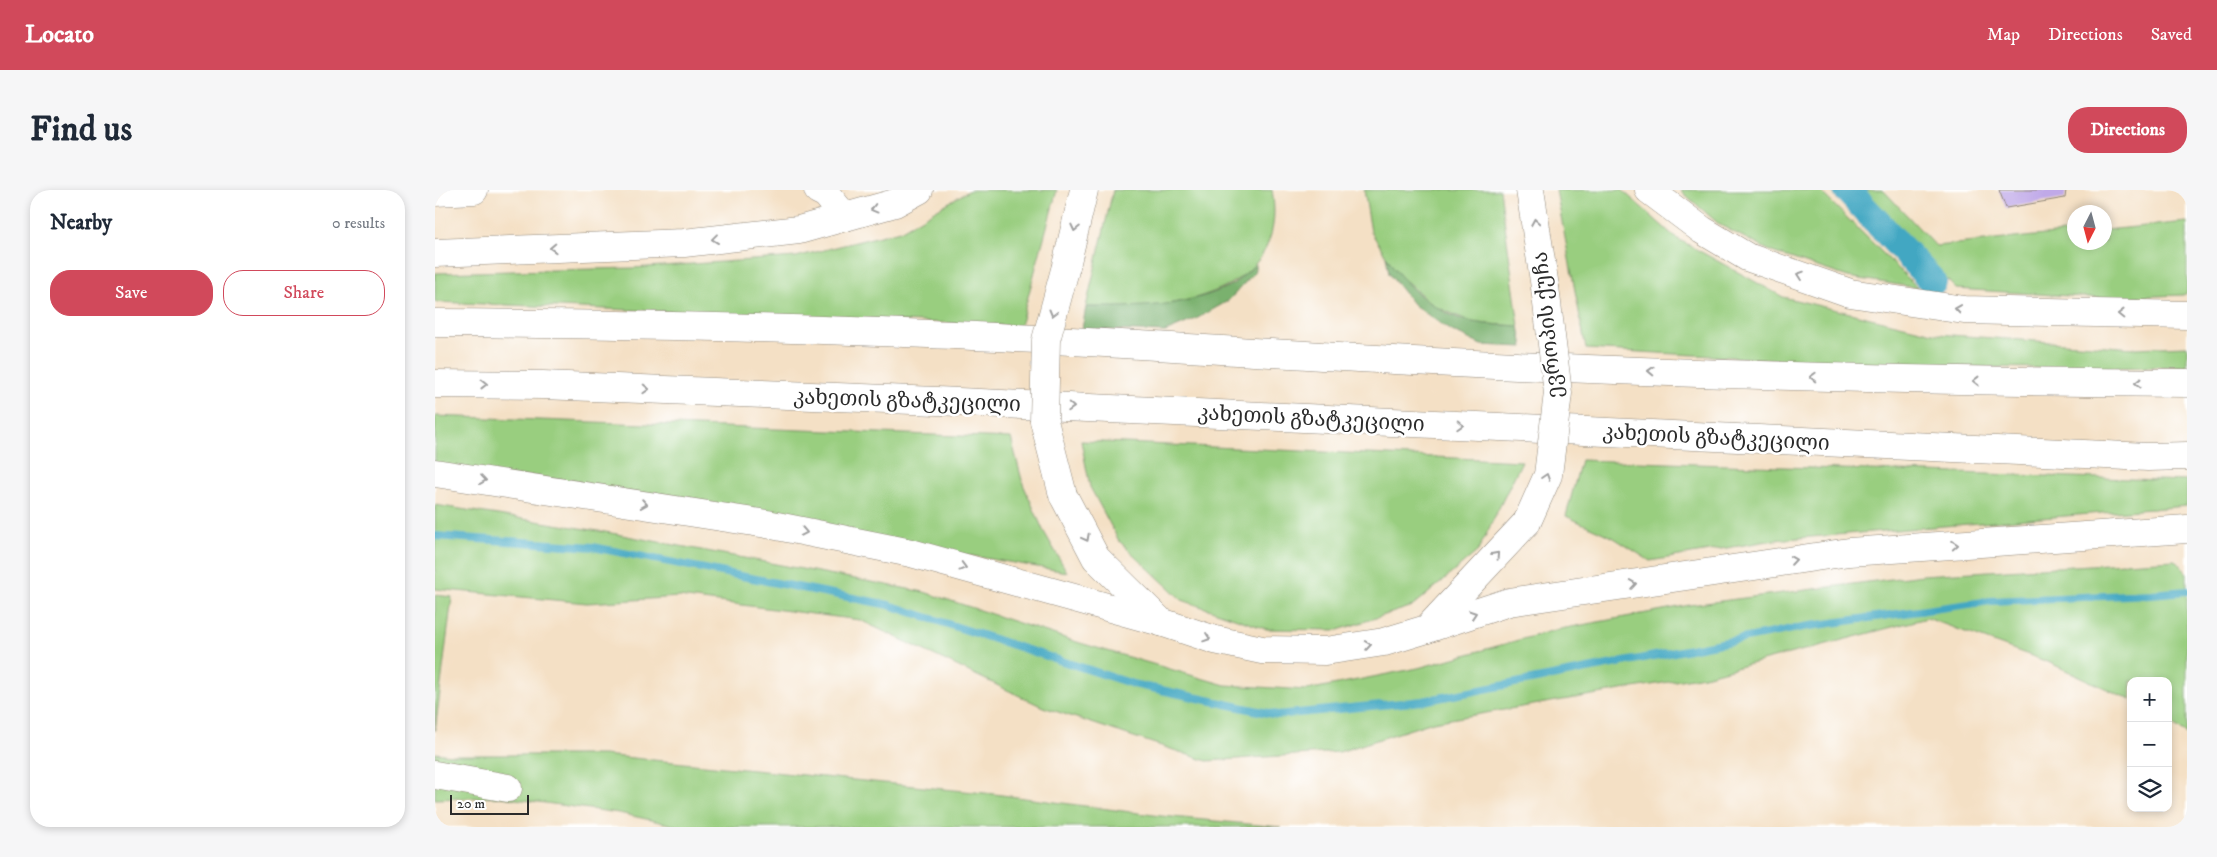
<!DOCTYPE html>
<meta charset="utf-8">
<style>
body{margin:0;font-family:"IM FELL DW Pica","Noto Serif Georgian",serif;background:#f6f6f7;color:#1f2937}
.controls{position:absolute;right:15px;bottom:15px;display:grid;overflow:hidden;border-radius:10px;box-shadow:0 2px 8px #0003}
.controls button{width:45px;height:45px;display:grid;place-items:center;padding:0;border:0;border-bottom:1px solid #e0e1e3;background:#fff;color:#1f2937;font:25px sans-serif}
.compass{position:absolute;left:1632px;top:15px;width:45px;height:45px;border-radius:50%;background:#fff;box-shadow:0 2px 8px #0003;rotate:186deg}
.scale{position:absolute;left:15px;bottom:12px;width:79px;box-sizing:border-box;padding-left:5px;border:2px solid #2b2b2b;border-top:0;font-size:14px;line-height:18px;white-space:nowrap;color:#2b2b2b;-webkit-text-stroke:4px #fff;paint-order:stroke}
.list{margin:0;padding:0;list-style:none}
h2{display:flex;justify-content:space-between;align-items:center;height:65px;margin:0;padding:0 20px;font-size:21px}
h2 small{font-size:16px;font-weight:400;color:#747a83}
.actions{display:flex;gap:10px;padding:15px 20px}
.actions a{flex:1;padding:11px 0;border:1px solid #d1495b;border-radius:20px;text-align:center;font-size:18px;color:#d1495b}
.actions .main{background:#d1495b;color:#fff}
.icon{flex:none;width:28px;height:28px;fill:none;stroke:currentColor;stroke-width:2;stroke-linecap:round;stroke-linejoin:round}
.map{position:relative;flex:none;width:1752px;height:637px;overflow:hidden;border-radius:20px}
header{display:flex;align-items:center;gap:30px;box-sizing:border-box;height:70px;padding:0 25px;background:#d1495b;color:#fff}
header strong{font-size:24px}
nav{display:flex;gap:28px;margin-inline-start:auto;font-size:18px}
.intro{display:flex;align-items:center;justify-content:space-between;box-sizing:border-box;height:120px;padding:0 30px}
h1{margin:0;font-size:35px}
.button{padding:12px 22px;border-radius:20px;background:#d1495b;color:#fff;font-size:18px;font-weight:700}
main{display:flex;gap:30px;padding:0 30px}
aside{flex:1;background:#fff;border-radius:20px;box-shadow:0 2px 8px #0003}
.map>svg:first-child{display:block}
.green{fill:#99ce7f;stroke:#627c55}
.forest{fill:#7ab16e;stroke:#526e4c}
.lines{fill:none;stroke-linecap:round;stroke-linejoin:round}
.stream{stroke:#42a7c2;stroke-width:8}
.canal{stroke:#42a7c2;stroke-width:28}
.building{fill:#c0a9e8}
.minor-casing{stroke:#908678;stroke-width:29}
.major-casing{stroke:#908678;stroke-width:29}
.highway-casing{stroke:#908678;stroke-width:29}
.minor{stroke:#fff;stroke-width:28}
.major{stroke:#fff;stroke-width:28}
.highway{stroke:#fff;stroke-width:28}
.major-bridge-casing{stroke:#908678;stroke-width:29;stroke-linecap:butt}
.major-bridge{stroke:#fff;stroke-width:28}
.oneway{stroke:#a0a0a0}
.labels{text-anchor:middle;stroke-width:5;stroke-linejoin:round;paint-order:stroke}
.street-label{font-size:21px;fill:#2b2b2b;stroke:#fff}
</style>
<header>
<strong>Locato</strong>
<nav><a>Map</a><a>Directions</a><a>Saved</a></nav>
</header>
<div class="intro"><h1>Find us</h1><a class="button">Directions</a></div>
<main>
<aside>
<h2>Nearby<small>0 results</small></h2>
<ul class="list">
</ul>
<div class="actions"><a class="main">Save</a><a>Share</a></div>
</aside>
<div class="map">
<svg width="1752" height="637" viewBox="0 0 1752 637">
<rect width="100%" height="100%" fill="#fff"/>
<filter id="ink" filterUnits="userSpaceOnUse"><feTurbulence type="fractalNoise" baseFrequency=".02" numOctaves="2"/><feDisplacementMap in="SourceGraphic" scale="10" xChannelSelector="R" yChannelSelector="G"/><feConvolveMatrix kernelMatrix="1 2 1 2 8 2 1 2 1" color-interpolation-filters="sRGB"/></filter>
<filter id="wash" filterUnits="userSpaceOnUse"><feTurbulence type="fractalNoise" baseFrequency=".0096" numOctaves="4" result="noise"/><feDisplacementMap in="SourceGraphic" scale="20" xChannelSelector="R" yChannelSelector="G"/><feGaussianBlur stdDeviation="1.12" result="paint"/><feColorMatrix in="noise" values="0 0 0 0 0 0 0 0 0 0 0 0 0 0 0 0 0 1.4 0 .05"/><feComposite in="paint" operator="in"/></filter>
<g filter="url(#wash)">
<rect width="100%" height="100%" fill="#f4e0c5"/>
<path class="green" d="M535,0H622L585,136L0,112V83L198,78L361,67L465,41Z
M678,0H837C851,80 787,107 720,116C698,119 674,117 651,117Z
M929,0H1065L1084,136L1039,133L999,116L962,83L936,42Z
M1121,0H1187L1241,48L1348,107L1502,144L1699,158L1752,156V176C1552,183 1351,170 1151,159Z
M1245,0H1384L1483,98L1413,87L1337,62L1285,35Z
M1425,0H1448L1501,56L1639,42L1640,52H1670V40L1752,32V103L1748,105L1667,108L1521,99Z
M0,226L576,248L588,294L608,340L632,382L0,275Z
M646,251L1087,271L1043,361L978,416L903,440L831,439L747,410L684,351L655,297Z
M1146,270L1752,291V316L1339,350L1215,371L1179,348L1131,326Z
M0,315L176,343L489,402L645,453L790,495L872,500L983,478L1120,440L1255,415L1487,385L1740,370L1752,383V544L1733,532V491H1696V510L1613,472L1492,428L1269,486L998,532L904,562L772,571L608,517L425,430L244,407L152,413L0,399Z
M0,405L17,407L0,541Z
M0,563L16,565H168L559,604L726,626L846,637H247L184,623L66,607L0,609Z"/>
<path class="forest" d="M951,66C970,96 1002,125 1038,132C1053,135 1069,135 1084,136L1088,157L1046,155L1013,139L979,115L954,84Z
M821,74L819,83L793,111L761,129L730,142L647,139L651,117C700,117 750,118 794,96C804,91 813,81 821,74Z"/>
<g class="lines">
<path class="stream" d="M0,346L158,357L454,415L698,494L842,525L988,511L1368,437L1556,411L1716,404L1752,401"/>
<path class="canal" d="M1412,0L1498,92"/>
</g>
<g id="blocks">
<path class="building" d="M1564,0H1631L1630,8L1571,18Z"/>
</g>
</g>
<g filter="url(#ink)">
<use href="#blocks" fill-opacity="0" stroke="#908678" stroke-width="1"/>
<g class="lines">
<defs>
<path id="minor" d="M383,0L391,4L410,27
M0,2L39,0
M0,585L73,598"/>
<path id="major" d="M1095,0L1110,97
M631,76L649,0
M628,305L661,368L726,432L780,450L827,460L890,461L949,452L992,439L1092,332"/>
<path id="highway" d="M1214,0L1267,40L1312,67L1415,103L1529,120L1752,125
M0,63L249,53L364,40L460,13L484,0
M0,133C164,134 329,137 493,144C649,150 804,162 959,170C1223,184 1488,191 1752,193
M0,194L108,195L502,211L1713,267L1752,266
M0,283L332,334L476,363L726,432
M992,439L1074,412L1414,362L1752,339"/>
</defs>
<use href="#minor" class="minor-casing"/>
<use href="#major" class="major-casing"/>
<use href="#highway" class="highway-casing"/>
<use href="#minor" class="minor"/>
<use href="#major" class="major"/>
<use href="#highway" class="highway"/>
<defs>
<path id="major-bridge" d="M628,305L609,231L611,150L631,76
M1092,332L1113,285L1123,203L1110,97"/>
</defs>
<use href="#major-bridge" class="major-bridge-casing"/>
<use href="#major-bridge" class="major-bridge"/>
</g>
<defs><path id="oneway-chevron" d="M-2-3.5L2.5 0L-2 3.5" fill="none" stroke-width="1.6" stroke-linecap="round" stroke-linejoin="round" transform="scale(1.25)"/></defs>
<g class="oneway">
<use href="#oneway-chevron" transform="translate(439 19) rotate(165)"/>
<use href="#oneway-chevron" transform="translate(1100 32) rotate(-99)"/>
<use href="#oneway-chevron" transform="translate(640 38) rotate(103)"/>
<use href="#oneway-chevron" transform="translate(280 49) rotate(173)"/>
<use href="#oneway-chevron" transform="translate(118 58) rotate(178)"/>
<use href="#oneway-chevron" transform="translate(1365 85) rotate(-161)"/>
<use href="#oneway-chevron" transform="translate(1523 119) rotate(-172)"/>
<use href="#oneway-chevron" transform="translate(618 123) rotate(105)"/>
<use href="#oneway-chevron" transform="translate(1686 124) rotate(-179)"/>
<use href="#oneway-chevron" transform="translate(1216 181) rotate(-178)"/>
<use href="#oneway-chevron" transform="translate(1378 187) rotate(-178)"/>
<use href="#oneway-chevron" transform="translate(1541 191) rotate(-180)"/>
<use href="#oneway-chevron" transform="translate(1703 193) rotate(-180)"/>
<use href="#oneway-chevron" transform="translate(49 194) rotate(1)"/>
<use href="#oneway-chevron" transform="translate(211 199) rotate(2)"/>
<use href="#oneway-chevron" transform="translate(636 217) rotate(3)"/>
<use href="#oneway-chevron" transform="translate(1025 235) rotate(3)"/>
<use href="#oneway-chevron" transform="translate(1111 287) rotate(-72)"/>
<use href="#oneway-chevron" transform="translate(48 290) rotate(8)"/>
<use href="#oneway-chevron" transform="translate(209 314) rotate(9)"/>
<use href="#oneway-chevron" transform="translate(369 342) rotate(11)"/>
<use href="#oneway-chevron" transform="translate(651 348) rotate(62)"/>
<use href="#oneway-chevron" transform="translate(1520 355) rotate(-4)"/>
<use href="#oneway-chevron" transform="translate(1061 365) rotate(-48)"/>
<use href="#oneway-chevron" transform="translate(1358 370) rotate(-8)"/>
<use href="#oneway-chevron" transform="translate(528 377) rotate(15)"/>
<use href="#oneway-chevron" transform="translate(1198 394) rotate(-9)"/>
<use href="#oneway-chevron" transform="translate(1038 424) rotate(-18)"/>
<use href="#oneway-chevron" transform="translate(772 448) rotate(19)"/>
<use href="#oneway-chevron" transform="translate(933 455) rotate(-9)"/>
</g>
</g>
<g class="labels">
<g class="street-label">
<text transform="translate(1112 135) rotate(-96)" y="7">ევროპის ქუჩა</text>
<text transform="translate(472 210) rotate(2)" y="7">კახეთის გზატკეცილი</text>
<text transform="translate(876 228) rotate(3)" y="7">კახეთის გზატკეცილი</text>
<text transform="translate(1281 247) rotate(3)" y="7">კახეთის გზატკეცილი</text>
</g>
</g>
</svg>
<div class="controls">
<button>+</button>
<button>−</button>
<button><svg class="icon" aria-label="layers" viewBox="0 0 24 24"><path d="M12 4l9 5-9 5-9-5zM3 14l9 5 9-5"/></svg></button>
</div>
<svg class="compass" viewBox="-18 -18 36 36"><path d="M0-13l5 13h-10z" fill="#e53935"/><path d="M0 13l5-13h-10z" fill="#747a83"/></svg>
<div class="scale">20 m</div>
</div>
</main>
